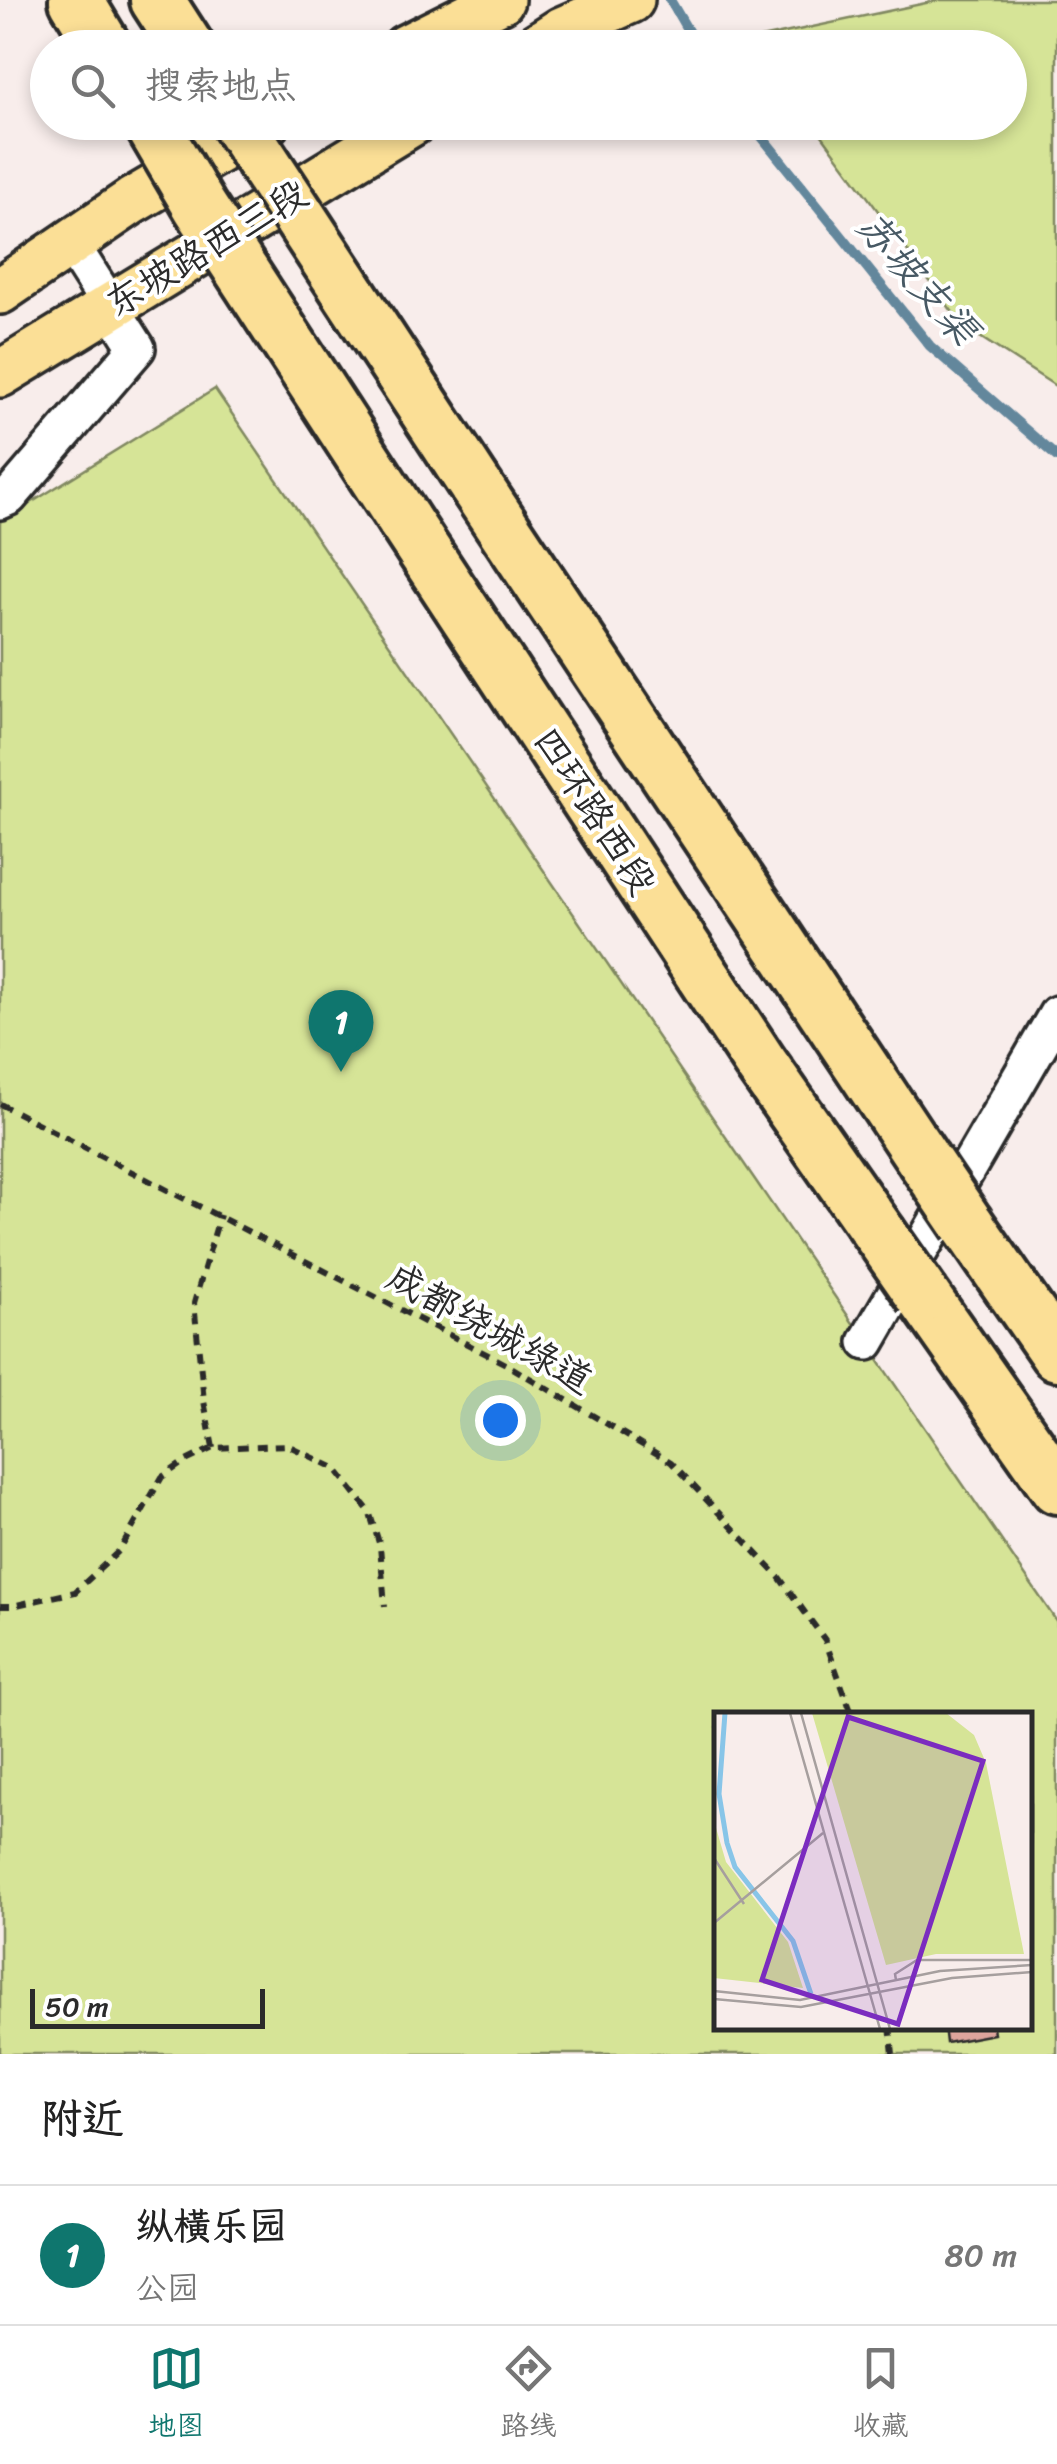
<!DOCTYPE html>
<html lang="zh">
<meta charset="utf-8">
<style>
body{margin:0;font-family:Sriracha,"LXGW WenKai TC",sans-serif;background:#f2f2f2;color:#222}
.scale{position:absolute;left:30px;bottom:25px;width:235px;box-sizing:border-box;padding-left:10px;border:5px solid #2b2b2b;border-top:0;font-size:28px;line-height:35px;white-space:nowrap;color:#2b2b2b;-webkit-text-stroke:8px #fff;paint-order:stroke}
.you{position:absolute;left:500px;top:1420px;width:35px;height:35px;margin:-25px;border:8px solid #fff;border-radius:50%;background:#1a73e8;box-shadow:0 0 0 15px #1a73e833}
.badge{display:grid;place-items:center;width:65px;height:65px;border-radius:50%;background:#0f766e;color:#fff;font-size:32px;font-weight:700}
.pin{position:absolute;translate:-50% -82px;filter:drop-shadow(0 2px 5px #0008)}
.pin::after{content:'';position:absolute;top:52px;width:35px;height:30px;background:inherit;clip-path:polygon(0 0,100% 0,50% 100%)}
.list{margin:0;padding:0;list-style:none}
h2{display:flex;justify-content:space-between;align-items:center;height:130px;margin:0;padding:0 40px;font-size:42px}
h2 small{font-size:32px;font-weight:400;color:#767676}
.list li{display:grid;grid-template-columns:65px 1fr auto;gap:30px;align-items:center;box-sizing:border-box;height:140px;padding:0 40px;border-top:2px solid #e0e0e0}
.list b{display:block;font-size:38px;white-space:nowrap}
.list p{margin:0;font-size:32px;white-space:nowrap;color:#767676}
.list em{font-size:32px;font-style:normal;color:#767676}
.icon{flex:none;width:55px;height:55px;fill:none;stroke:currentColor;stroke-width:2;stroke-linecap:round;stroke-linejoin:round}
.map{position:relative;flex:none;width:1057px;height:2054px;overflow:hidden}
.search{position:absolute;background:#fff;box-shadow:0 5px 15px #0003;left:30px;right:30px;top:30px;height:110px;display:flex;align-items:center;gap:25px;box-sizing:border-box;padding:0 35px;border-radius:55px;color:#767676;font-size:38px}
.sheet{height:270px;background:#fff}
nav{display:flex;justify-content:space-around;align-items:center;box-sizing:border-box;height:140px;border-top:2px solid #e0e0e0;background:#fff;font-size:28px;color:#767676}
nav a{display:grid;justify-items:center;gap:5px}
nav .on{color:#0f766e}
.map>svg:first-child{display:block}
.green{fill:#d6e497;stroke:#808861;stroke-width:2.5;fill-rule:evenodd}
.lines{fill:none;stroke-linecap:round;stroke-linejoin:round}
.stream{stroke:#63879c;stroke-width:10}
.building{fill:#dda49c;stroke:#2b2b2b;stroke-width:2.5}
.minor-casing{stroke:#2b2b2b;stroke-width:42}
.major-casing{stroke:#2b2b2b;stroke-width:52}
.highway-casing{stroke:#2b2b2b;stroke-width:60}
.path{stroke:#2b2b2b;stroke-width:6;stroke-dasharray:10 8;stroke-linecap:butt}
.minor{stroke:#fff;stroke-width:35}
.major{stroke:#fbdf96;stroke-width:45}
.highway{stroke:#fbdf96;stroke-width:52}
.highway-bridge-casing{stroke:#2b2b2b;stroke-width:60;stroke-linecap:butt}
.highway-bridge{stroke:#fbdf96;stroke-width:52}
.labels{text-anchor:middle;stroke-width:8;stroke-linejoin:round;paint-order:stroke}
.street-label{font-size:38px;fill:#2b2b2b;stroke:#fff}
.water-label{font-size:40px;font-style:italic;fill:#475964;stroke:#fff}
.inset-river{fill:none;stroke:#88c5e8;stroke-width:5}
.inset-road{fill:none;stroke:#a69f9e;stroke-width:2.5}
.view{fill:#7b2cbf;fill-opacity:0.15;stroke:#7b2cbf;stroke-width:5}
.inset-edge{fill:none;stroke:#2b2b2b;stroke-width:5}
</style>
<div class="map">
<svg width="1057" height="2054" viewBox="0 0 1057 2054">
<rect width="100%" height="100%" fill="#f8edeb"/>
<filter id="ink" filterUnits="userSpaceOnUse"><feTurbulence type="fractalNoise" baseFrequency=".01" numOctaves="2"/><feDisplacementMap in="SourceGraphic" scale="20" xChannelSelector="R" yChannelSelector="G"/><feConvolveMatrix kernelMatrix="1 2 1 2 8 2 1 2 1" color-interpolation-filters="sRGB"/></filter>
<g filter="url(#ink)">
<path class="green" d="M940,0H1057V387L963,326L813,123L1010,122V48H757L751,40Z
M215,389L1057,1622V2054H0V522ZM717,1714H1030V2026H717Z"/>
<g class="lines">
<path class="stream" d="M670,0L698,48
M750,122L930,346L1057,457"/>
</g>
<path class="building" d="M944,2026H993L994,2034L946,2043Z"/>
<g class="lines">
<defs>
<path id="minor" d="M0,501L9,497L137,348L70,243
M867,1342L1057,1014"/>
<path id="major" d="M405,48L501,0
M534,48L562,30L631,0
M0,291L132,201L267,122
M0,374L413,122"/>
<path id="highway" d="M76,0L105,48
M157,0L188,48
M475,485L923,1159
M403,519L761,1064L879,1233
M967,1224L1057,1354
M923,1296L1057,1487"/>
</defs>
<use href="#minor" class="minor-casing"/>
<use href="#major" class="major-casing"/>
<use href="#highway" class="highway-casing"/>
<path class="path" d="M0,1104L506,1364L671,1462L779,1577L825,1640L852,1714
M213,1448L204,1401L194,1303L220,1215
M0,1606H12L75,1592L120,1550L162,1477L184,1462L213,1448L287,1445L335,1468L369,1511L380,1546L385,1606
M890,2026L893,2054"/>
<use href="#minor" class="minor"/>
<use href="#major" class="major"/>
<use href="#highway" class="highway"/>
<defs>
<path id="highway-bridge" d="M150,122L200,207L403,519
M237,122L475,485
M923,1159L967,1224
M879,1233L923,1296"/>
</defs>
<use href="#highway-bridge" class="highway-bridge-casing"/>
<use href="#highway-bridge" class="highway-bridge"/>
</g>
</g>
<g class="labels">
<g class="street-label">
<text transform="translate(206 248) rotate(-31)" y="13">东坡路西三段</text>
<text transform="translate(595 811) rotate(57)" y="13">四环路西段</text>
<text transform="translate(490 1328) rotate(29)" y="13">成都绕城绿道</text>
</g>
<g class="water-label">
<text transform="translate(918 278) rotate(49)" y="14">苏坡支渠</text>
</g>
</g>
<g transform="translate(714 1712)">
<rect width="318" height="318" fill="#f8edeb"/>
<path d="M98,1H232L260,23L272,51L310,242H222L172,253ZM0,109L12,150L74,230L89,276L0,266Z" fill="#d6e497"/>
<path class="inset-river" d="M11,1L5,82L13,131L21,155L79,229L97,282"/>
<path class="inset-road" d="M76,1L166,317M87,1L176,317M0,146L30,192M0,211L109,121M182,268L181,262L203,248H317M0,279L86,288L226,259L318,253M0,287L87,295L238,266L318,260"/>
<path class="view" d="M134,5L269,49L184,312L48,268Z"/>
<rect width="318" height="318" class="inset-edge"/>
</g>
</svg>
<div class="scale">50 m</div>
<div class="you"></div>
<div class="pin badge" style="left:341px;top:1072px">1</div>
<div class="search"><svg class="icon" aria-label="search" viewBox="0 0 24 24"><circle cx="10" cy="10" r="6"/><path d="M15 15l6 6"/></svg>搜索地点</div>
</div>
<section class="sheet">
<h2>附近<small></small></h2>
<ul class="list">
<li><span class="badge">1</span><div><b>纵横乐园</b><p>公园</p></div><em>80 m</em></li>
</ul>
</section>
<nav>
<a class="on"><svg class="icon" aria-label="map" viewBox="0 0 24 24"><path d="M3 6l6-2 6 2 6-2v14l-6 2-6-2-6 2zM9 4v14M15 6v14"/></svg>地图</a>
<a><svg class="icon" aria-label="directions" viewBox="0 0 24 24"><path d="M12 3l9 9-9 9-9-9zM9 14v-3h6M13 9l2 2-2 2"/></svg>路线</a>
<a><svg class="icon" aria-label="saved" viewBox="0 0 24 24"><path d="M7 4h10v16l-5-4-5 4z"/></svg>收藏</a>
</nav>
